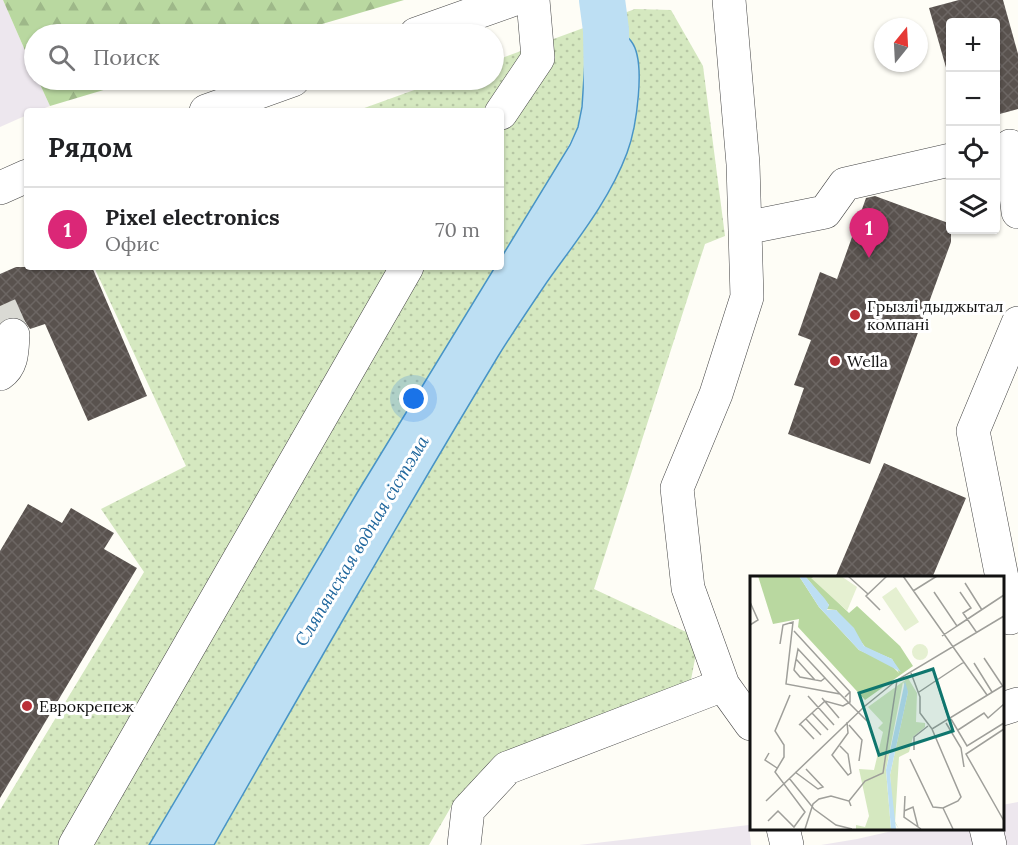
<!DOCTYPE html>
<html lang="ru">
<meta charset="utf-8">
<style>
body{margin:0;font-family:Lora,serif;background:#f2f2f2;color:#202124}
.controls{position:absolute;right:18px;top:18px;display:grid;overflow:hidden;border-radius:6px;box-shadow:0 2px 4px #0004}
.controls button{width:54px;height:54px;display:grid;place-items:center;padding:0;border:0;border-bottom:2px solid #e0e0e0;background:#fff;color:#202124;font:30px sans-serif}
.compass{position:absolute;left:874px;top:18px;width:54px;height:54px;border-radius:50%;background:#fff;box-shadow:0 2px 4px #0004;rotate:18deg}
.you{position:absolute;left:414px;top:399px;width:21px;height:21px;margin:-15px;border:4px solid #fff;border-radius:50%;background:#1a73e8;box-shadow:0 0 0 9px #1a73e833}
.badge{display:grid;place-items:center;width:39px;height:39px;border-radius:50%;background:#db2777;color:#fff;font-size:20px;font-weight:700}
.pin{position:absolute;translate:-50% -50px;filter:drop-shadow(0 2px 3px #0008)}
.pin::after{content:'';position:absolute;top:32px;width:21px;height:18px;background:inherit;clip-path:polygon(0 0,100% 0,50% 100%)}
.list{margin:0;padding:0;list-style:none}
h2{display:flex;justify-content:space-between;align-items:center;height:78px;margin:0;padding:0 24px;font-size:26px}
h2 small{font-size:20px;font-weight:400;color:#757577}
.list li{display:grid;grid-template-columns:39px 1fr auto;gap:18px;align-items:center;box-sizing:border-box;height:84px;padding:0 24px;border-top:2px solid #e0e0e0}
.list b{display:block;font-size:22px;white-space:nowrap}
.list p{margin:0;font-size:20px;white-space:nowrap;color:#757577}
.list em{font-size:20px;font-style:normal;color:#757577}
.icon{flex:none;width:33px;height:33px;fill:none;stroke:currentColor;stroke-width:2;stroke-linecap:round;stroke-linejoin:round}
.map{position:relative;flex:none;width:1018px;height:845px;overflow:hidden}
.search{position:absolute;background:#fff;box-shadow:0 2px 4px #0004;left:24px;top:24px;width:480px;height:66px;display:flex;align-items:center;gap:15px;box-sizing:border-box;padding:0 21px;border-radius:33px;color:#757577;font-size:22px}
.panel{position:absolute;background:#fff;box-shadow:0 2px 4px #0004;left:24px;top:108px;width:480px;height:162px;border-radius:6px}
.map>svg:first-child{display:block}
.industrial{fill:#ede7ee}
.grass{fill:url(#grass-dots)}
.forest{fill:url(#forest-firs)}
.water{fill:#bddff3;stroke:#4894c6;stroke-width:1.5}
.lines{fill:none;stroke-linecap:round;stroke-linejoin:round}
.canal{stroke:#bddff3;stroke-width:46}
.building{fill:url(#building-cross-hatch)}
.minor-tunnel{stroke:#dadad4;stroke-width:33;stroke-dasharray:33 16;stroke-linecap:butt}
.minor-casing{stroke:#444;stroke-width:34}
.minor{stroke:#fff;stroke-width:33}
.poi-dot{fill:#ba3037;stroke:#fff;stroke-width:2}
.labels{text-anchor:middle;stroke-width:6;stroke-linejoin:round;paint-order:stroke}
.poi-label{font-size:16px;fill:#111;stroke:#fff;text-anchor:start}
.water-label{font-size:18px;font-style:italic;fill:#20679d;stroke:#fff}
.inset-road{fill:none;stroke:#9f9f9a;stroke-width:1.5}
.view{fill:#0f766e;fill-opacity:0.15;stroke:#0f766e;stroke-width:3}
.inset-edge{fill:none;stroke:#111;stroke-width:3}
</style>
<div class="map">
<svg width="1018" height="845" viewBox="0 0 1018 845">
<defs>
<pattern id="grass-dots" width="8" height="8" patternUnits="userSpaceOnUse" patternTransform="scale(1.5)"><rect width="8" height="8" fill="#d5e8c0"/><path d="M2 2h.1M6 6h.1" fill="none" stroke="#b6c6a4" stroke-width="1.8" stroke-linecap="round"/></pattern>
<pattern id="forest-firs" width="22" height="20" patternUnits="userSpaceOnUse" patternTransform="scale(1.5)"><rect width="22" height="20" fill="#b9d8a0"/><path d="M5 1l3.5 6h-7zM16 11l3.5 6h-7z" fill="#9eb889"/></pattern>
<pattern id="building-cross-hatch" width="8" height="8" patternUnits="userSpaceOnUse" patternTransform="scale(1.5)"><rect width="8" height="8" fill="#59524e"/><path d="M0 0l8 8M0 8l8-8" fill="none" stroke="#6c6663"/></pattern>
</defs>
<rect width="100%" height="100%" fill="#fefdf6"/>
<path class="industrial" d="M0,0H3L34,71V80H38L50,106L37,111H27V115L0,127Z
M1018,802V845H821L857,839L901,829L1002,828V805Z
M749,825L751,845H579Z"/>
<path class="grass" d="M635,9L671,10L703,66L725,236L705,244L594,589L699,638L690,685L500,756L455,800L429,845H214C308,682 400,518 498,357C513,332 530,307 547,283C576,241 610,201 627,152C638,124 649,59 626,36L584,57L585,84L578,127L558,166L501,258V111H356L442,80H494V61Z
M94,267H495L357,493L149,845H0V810L144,572L101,509L186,466Z"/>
<path class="forest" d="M3,0H404L288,34H34V71Z
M38,80H137L50,106Z"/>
<path class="water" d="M606,30C616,30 624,32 631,41C647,61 636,129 627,153C609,201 576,241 547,282C530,307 513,332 497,358C400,519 307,682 214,845H149L357,493L495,267H501V258L570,145L578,127L582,107L586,46C590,36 595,33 606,30Z"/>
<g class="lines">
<path class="canal" d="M602,0L606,30L607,94"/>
</g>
<path class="building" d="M959,0H1003L1018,54V109L996,115V22H951V85L929,8Z
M875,196L951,224V242L870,464L788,434L804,388L794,385L811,340L798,335L820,272L837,279L866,198Z
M16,267H92L147,396L88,421L45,324L30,329L24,320L13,316L5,318L0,322V274Z
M884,463L966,498L932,578H835Z
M28,504L62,523L71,508L114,533L104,549L137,568L0,798V551Z"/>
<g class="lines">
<path class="minor-tunnel" d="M0,306L13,335"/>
<defs>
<path id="minor" d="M729,0L743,164L747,297L716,394L677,488L688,588L723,685L751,724
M416,34L512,0
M206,111L293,80
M501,113L538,58L533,0
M1010,146L1018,212
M0,188L27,176
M745,228L825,212L845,184L950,160
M0,374C13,365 12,350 13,335
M1010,618L973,431L1018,323
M1002,709L1018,704
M783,828L787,845
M986,828L990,845
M75,845L407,267
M464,845L468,810L507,768L723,685"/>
</defs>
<use href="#minor" class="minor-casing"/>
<use href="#minor" class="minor"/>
</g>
<g class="poi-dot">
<circle cx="855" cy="315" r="6"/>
<circle cx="835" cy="361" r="6"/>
<circle cx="27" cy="706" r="6"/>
</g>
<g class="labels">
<g class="poi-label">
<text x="867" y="312">Грызлі дыджытал<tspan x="867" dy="18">компані</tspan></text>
<text x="847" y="367">Wella</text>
<text x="39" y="712">Еврокрепеж</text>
</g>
<g class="water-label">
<text transform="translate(362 541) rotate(-59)" y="6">Сляпянская водная сістэма</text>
</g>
</g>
<g transform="translate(750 576)">
<rect width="254" height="254" fill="#fefdf6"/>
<path d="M158,102L167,117L166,146L175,147V151L163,161L159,176L149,181L145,247L149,253L143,242L140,199L158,116L153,106L136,194L141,253H106V249L115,251L119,240L109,193L124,194L133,156L128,152L133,147L118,131Z" fill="#d5e8c0"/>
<path d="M8,0H49L69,31L109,74L139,87L149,97L142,83L116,72L86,34L76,33L79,29L55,0H61L99,37L107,30L150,70L163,90L115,124L48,51L49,43L23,48Z" fill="#b9d8a0"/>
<path d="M91,0L107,11L97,35L61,2ZM146,11L169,46L155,55L132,21ZM162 76a8 8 0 1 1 16 0a8 8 0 1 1-16 0Z" fill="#e5f0d1"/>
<path d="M49,0H55L75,23L79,29L77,34H86L104,52L114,70L142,83L151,96L109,74L69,31ZM155,105L158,116L140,199L146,253H141L136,194Z" fill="#bddff3"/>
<path class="inset-road" d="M98,0L118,18M153,0L237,119M215,7L232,34M163,15L187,0M184,16L207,50L192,60M210,16L221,32L213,37L227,57M0,26L8,44L0,49M130,34L116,20L137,0M207,50L254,19M44,55L100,116L95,121M30,68L33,49L43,46L36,108L90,118L117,145M48,73L75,102L71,105L50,101L44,94ZM234,82L252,109M46,83L65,104M224,87L242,116M161,97L170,121V137L182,153L254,109M75,102L90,118M186,104L197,138M169,116L214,86M58,120L84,149M72,122L89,142M62,137L78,154M56,143L71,159M201,143L217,170L254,147M196,147L211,172L214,191M50,148L64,163M49,149L75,125L93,130L100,126V116M99,149L112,164L109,185M254,153L216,178L254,245M208,154L234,137L238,142L254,128M90,170L98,178L101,197L98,199L82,179L98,157L97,146M164,174V161L178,150M19,177L15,184L27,192M160,183L183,231L193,232L208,225L211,221L182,153M45,196L68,213L73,211L56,193M39,202L64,233L86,249L102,253M155,220L154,241L171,253M16,225L115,130L147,104L254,40M99,225L115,205L133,197L147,104M193,232L203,253M154,235L163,231L168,251M18,245L28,235L44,251L55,236L25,196L34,181V169L25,155L40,119M55,253L63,228L69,223L81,220L99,225L101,230"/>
<path class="view" d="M183,93L203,155L129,179L109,117Z"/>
<rect width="254" height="254" class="inset-edge"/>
</g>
</svg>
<div class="controls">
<button>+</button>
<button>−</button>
<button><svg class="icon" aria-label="locate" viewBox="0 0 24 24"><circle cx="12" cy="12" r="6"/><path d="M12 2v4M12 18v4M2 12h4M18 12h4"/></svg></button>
<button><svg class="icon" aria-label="layers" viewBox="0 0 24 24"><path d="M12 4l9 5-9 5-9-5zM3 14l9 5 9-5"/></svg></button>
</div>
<svg class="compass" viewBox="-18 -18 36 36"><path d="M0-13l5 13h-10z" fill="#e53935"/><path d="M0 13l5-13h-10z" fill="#757577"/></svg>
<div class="you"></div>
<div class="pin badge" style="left:869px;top:258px">1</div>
<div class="search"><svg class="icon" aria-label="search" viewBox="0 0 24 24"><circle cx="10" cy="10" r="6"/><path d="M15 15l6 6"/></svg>Поиск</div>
<section class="panel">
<h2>Рядом<small></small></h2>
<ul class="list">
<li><span class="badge">1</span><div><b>Pixel electronics</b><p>Офис</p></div><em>70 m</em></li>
</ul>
</section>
</div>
